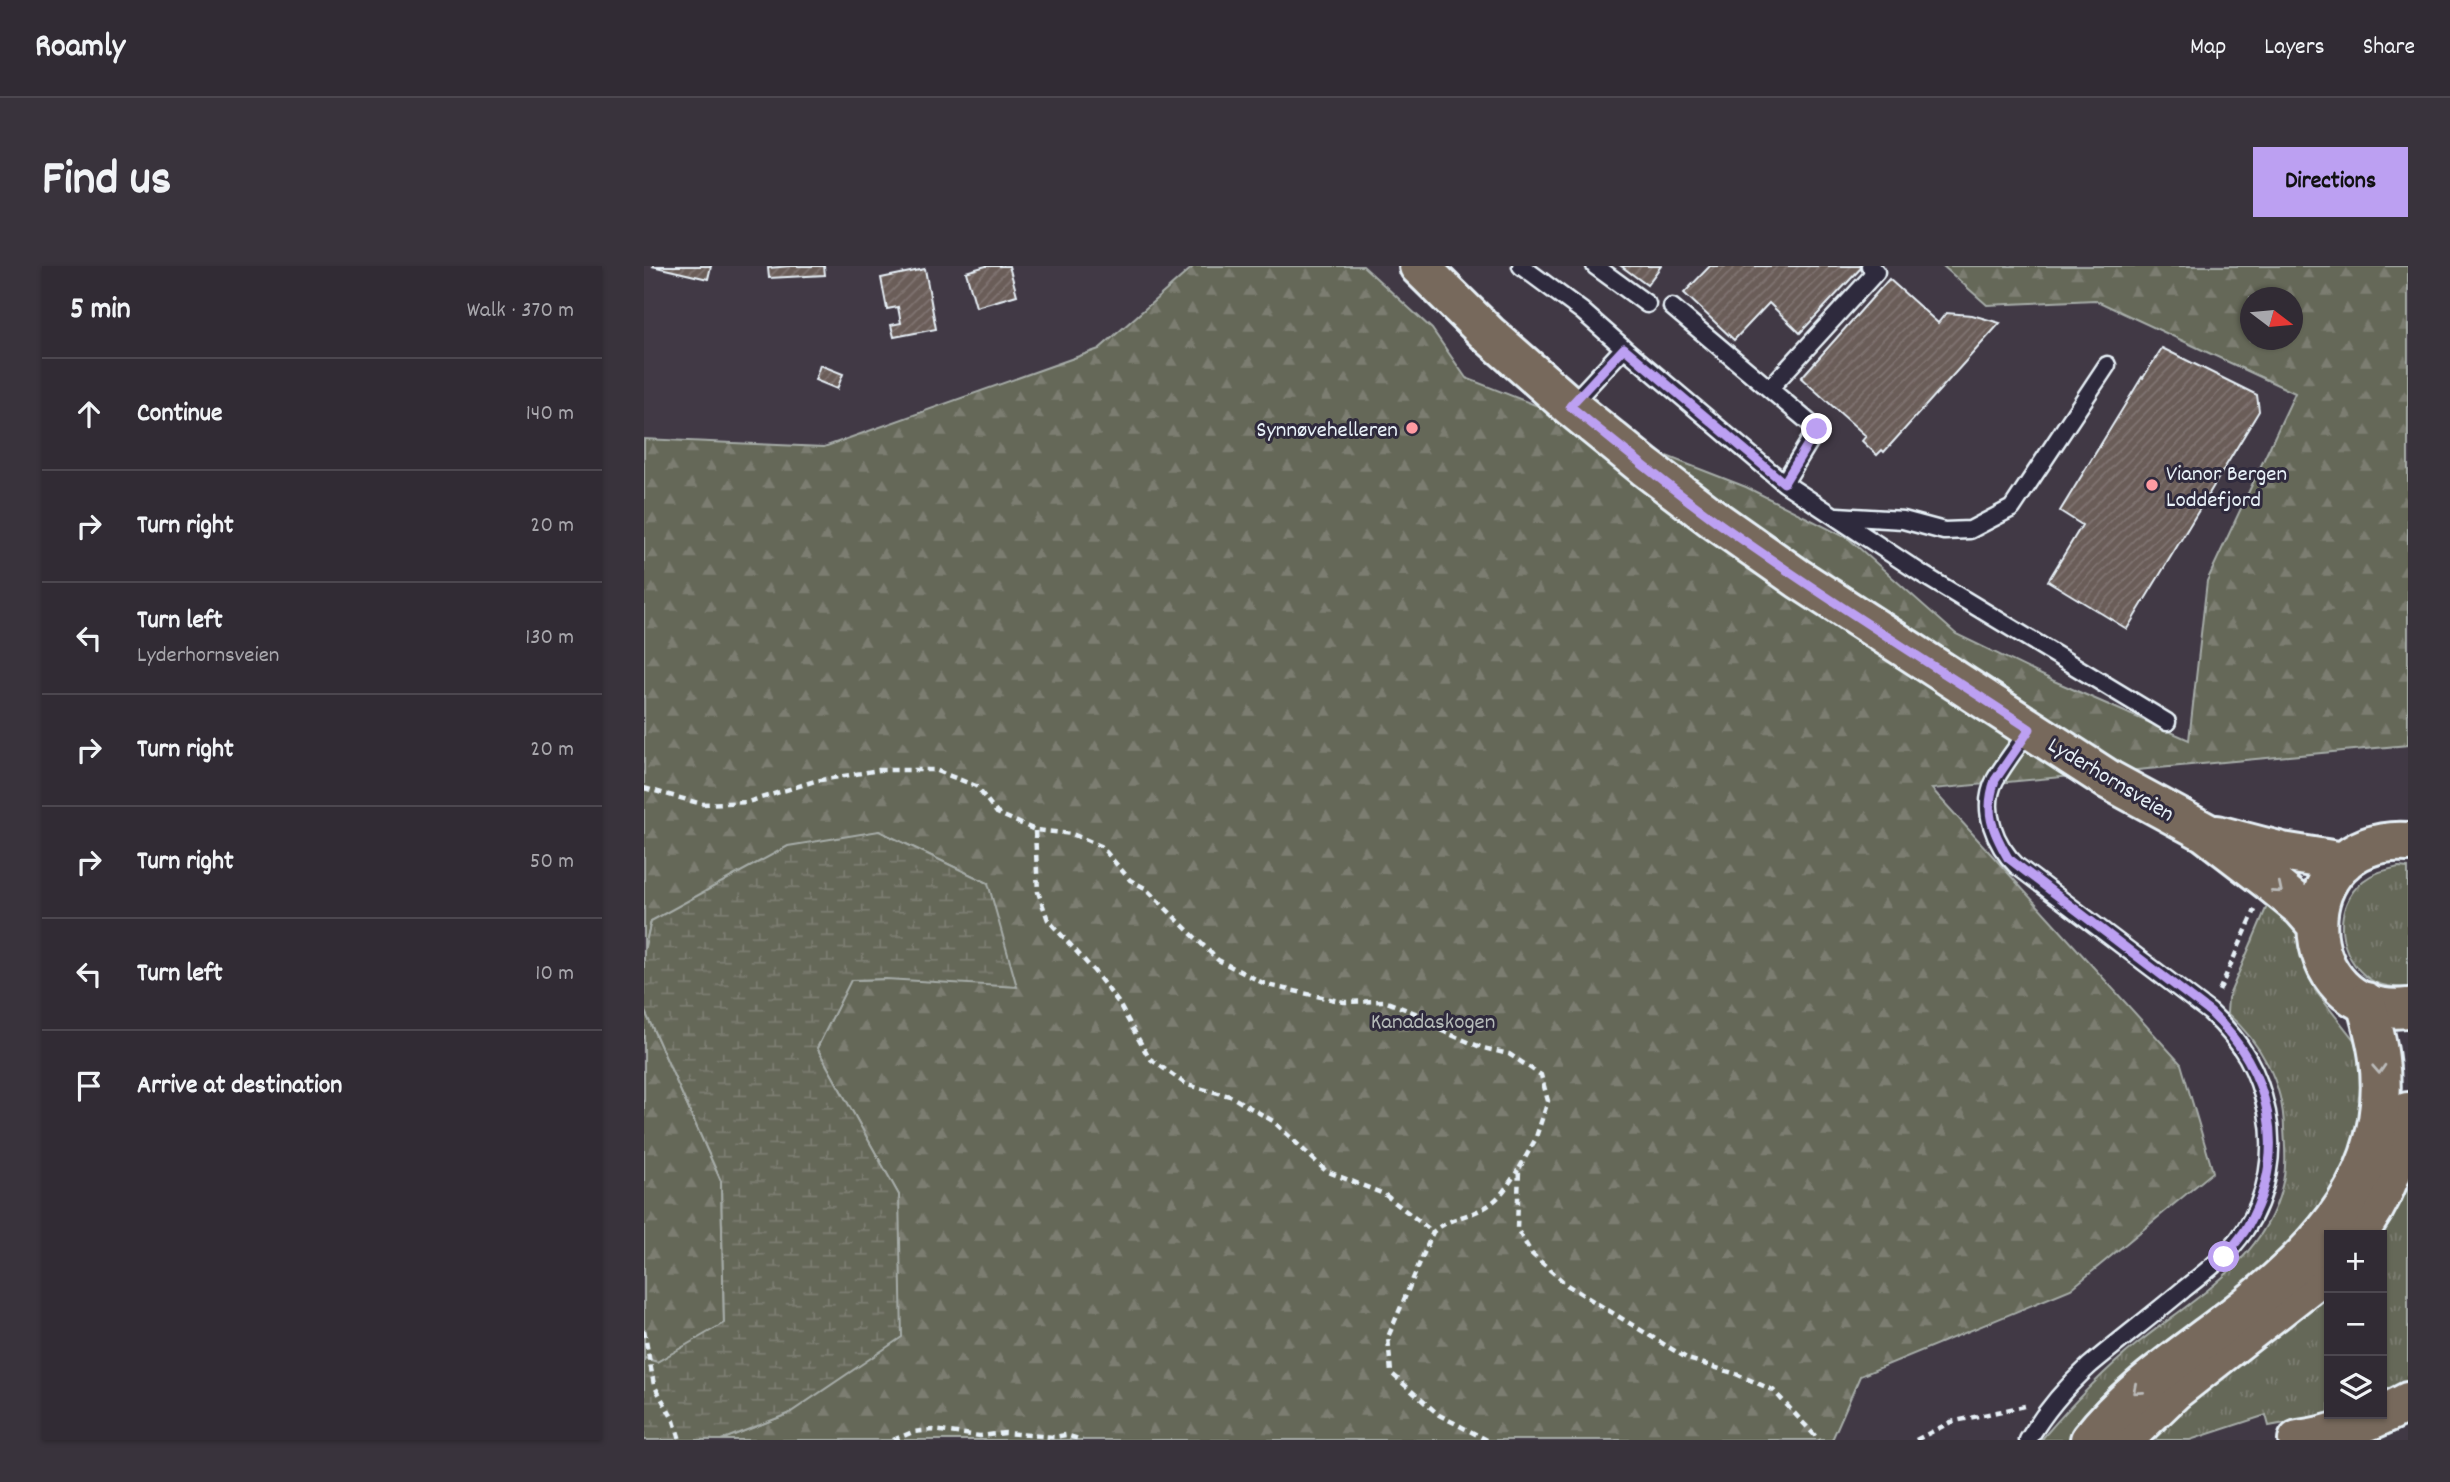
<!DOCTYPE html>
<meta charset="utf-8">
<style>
body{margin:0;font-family:Dekko,sans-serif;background:#39333c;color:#f1f3f6}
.controls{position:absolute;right:21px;bottom:21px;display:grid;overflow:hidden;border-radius:0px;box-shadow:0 2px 5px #0004}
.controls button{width:63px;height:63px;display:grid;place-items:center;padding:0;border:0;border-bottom:2px solid #4c474f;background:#312b34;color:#f1f3f6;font:35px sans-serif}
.compass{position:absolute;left:1596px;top:21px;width:63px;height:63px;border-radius:50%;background:#312b34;box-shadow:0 2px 5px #0004;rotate:106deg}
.stop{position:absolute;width:21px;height:21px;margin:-16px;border:5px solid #bca0f2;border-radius:50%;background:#fff}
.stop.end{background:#bca0f2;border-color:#fff;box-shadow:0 2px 7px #0008}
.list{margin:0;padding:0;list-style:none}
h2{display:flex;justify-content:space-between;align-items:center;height:91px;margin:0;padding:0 28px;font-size:30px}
h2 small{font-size:23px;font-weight:400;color:#a8a7ac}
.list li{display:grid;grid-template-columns:46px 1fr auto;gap:21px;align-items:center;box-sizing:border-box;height:112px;padding:0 28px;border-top:2px solid #4c474f}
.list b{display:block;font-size:26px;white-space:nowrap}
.list p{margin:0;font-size:23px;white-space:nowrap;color:#a8a7ac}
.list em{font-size:23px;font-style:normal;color:#a8a7ac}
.icon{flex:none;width:38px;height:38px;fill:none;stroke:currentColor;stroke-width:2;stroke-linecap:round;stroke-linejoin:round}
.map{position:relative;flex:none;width:1764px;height:1174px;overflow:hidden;border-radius:0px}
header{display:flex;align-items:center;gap:42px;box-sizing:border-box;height:98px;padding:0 35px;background:#312b34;border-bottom:2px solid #4c474f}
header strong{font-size:33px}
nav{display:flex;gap:38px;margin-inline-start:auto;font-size:24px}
.intro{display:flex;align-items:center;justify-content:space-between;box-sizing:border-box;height:168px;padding:0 42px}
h1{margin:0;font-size:49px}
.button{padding:18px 32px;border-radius:0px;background:#bca0f2;color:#111;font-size:24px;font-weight:700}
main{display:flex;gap:42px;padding:0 42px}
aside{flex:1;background:#312b34;border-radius:0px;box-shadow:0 2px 5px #0004}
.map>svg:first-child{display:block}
.grass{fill:url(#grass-tufts);stroke:#a6aca8;stroke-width:2}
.forest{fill:url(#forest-firs);stroke:#a6aca8;stroke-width:2;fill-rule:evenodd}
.wetland{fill:url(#wetland-marsh);stroke:#a6aca8;stroke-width:2}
.building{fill:url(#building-hatch);stroke:#e8f1f8;stroke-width:2}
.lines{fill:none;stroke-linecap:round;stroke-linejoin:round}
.service-casing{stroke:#e8f1f8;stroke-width:21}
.primary-casing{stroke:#e8f1f8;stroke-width:44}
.motorway-casing{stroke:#e8f1f8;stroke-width:44}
.path{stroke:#e8f1f8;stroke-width:4.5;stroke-dasharray:7 5;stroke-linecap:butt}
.service{stroke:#2f2a3d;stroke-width:16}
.primary{stroke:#77695c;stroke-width:38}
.motorway{stroke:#77695c;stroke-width:38}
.oneway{stroke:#bbbbba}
.route{stroke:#bca0f2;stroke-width:9}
.poi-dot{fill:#ff9aa2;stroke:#2f2a3d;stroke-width:2.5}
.labels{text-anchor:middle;stroke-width:6;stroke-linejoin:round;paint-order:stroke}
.poi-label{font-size:23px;fill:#e8f1f8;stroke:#2f2a3d;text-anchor:end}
.street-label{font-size:23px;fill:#e8f1f8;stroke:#2f2a3d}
.park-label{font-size:23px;fill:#b4bab8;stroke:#2f2a3d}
</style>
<header>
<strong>Roamly</strong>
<nav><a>Map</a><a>Layers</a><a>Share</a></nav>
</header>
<div class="intro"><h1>Find us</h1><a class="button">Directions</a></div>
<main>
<aside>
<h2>5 min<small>Walk · 370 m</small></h2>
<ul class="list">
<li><svg class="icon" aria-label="ahead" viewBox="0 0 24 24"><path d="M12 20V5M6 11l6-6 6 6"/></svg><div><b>Continue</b></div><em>140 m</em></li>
<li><svg class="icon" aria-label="right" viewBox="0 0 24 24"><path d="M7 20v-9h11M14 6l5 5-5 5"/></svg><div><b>Turn right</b></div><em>20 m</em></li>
<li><svg class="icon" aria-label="left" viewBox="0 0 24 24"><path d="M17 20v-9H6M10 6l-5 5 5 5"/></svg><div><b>Turn left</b><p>Lyderhornsveien</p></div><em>130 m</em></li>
<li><svg class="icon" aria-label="right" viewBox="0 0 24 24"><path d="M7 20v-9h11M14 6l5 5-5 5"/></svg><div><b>Turn right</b></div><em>20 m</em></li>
<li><svg class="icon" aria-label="right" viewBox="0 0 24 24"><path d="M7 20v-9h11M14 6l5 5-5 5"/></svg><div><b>Turn right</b></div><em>50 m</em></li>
<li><svg class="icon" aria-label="left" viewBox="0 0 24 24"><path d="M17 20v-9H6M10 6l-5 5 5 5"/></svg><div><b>Turn left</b></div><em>10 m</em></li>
<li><svg class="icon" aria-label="arrive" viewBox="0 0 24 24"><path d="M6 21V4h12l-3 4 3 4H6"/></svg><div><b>Arrive at destination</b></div></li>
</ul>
</aside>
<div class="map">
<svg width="1764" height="1174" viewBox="0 0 1764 1174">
<defs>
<pattern id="grass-tufts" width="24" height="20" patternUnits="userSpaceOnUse" patternTransform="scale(1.75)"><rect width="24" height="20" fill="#656758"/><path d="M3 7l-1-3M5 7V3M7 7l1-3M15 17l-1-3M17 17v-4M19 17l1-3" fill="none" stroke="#7b7d71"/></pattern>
<pattern id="forest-firs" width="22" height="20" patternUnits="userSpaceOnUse" patternTransform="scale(1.75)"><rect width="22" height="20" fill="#656758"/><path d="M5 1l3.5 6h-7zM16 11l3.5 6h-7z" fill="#7b7d71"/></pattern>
<pattern id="wetland-marsh" width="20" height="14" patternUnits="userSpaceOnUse" patternTransform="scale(1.75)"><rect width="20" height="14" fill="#656758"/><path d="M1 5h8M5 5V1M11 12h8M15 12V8" fill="none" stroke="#7b7d71"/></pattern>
<pattern id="building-hatch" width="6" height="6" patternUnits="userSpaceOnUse" patternTransform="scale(1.75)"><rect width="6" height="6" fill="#6b5d59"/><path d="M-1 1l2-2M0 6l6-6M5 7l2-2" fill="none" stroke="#807572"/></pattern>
</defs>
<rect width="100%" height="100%" fill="#413945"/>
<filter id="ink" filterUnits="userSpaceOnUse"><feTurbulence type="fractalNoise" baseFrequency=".0143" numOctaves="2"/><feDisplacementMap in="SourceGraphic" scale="14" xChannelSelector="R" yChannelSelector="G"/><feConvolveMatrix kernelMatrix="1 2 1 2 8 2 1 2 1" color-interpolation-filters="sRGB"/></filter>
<g filter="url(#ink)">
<path class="grass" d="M1755,601L1764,602V721C1751,721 1738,721 1727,714C1693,692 1687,641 1719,615C1730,606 1742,604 1755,601Z
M1623,640H1628L1636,644L1653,666L1671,724L1710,774L1719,800V845L1707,896L1683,937L1646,980L1434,1162L1425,1174H1397C1427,1139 1458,1106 1494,1077C1549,1033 1621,994 1638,920C1643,902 1641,881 1640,862C1639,817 1617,777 1583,747L1584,732Z
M1764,908V1115L1738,1132V969H1734Z
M1685,1021V1148H1688L1625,1160L1622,1149L1546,1174H1503L1540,1136Z"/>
<path class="forest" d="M550,0H719L788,63L822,112L1102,221L1205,273L1312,368L1410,415L1545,474L1563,315L1651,127L1451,34L1343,39L1299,0H1764V479L1288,523L1537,798L1569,906L1427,1023L1216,1110L1188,1174H77L144,1148L255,929L173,782L206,714L242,713L344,617L235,565L7,655L0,685V173L180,181L455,83ZM1606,32H1648V74H1606Z
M0,743L77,915L80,1058L13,1096L0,1092Z"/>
<path class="wetland" d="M235,565L344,617L373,721L242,713L207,714L173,782L255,929L258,1071L144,1148L77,1174H0V1092L13,1096L80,1057L77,915L0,743V685L7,655L144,580Z"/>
<path class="building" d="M8,0H67L64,13Z
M147,0H180L181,9L125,12L124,2Z
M342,0H365L373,29L332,41L322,6Z
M977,0H1017L1003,19Z
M1066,0H1216L1218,1L1156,67L1125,37L1090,74L1040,27Z
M281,3L292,63L250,71L247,59L257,57L254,41L243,43L237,12Z
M1245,13L1294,57L1302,47L1328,49L1356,57L1240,186L1238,184L1233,189L1218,175L1222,170L1157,112Z
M1518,82L1613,129L1615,145L1483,363L1404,315L1438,259L1416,245L1498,111L1499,112Z
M176,99L199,108L193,123L171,114Z"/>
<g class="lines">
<defs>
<path id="service" d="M877,0L938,45L980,82
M951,0L1003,38
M1028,41L1173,163L1140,217
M1126,122L1232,6L1226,0
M926,140L980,82L1140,217L1278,308L1523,456
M1193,250L1259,254L1300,265L1326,264L1368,242L1463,99
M1384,1174C1400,1147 1422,1121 1445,1100C1476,1074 1509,1049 1540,1023C1563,1005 1585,988 1601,964C1624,930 1631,885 1623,846C1614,803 1598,776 1566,746L1373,600C1351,579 1336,543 1351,514C1361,496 1375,479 1386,463"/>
<path id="primary" d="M775,0L844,68L926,140L1001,201L1071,254L1155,313L1465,514L1561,566L1625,615L1658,642L1672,658
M1573,569L1638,586L1700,596
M1764,576C1640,568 1646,755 1764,742
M1712,969C1741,933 1755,891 1764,846
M1479,1174L1530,1125L1670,1015L1685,999
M1654,1174C1694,1169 1729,1155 1764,1136"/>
<path id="motorway" d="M1446,1174C1479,1131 1522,1101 1565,1069C1658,1000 1751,921 1735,793C1733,774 1727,755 1722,736"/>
</defs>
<use href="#service" class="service-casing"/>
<use href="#primary" class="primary-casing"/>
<use href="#motorway" class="motorway-casing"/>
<path class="path" d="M0,522L58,538L104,536L171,515L235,504H291L332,520L353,547L391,564L428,568L457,580L486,614L501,622L574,694L623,719L700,736L740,735L774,748L798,765L839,782L865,788L897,809L904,835L891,874L875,903L873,963L888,988L923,1019L1044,1093L1092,1108L1129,1124L1175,1174
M391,565L394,626L404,654L450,705L474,736L505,792L543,819L586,830L629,855L682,905L740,928L789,966
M1575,725L1611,644
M0,1064L10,1119L30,1155L36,1174
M249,1174L269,1166L289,1164L336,1170L361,1167L410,1171L422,1169L438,1174
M843,1174L795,1149L747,1107L744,1071L789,966C806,950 831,951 849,936C859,928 867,914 874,904
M1272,1174L1307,1156L1381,1140"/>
<use href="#service" class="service"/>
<use href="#primary" class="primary"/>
<use href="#motorway" class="motorway"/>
</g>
<defs><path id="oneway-chevron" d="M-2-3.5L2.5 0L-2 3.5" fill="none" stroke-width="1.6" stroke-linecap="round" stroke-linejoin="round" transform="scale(1.75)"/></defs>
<g class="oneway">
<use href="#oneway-chevron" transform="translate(1634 623) rotate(40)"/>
<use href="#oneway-chevron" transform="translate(1735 803) rotate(87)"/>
<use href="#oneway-chevron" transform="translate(1493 1124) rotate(139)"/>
</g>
</g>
<g class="lines" filter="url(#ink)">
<path class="route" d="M1173,163L1140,217L980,82L926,140C974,179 1022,219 1072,255C1174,328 1281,394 1386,463L1351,514C1340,546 1348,564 1364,592L1566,746C1627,804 1646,886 1603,961C1597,972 1587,982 1580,991"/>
</g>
<g class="poi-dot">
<circle cx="768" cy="162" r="7"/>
<circle cx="1508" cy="219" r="7"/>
</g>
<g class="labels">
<g class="poi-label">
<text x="754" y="170">Synnøvehelleren</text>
<text x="1522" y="214" text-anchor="start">Vianor Bergen<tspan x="1522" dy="26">Loddefjord</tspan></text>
</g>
<g class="street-label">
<text transform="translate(1468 512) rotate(31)" y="8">Lyderhornsveien</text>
</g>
<g class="park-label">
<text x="789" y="762">Kanadaskogen</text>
</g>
</g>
</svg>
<div class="controls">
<button>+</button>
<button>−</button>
<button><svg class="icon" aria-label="layers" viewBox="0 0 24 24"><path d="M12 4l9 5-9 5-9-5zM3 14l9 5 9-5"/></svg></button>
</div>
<svg class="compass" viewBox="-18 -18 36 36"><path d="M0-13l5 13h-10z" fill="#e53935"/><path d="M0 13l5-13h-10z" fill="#a8a7ac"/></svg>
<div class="stop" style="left:1580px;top:991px"></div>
<div class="stop end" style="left:1173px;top:163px"></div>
</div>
</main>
